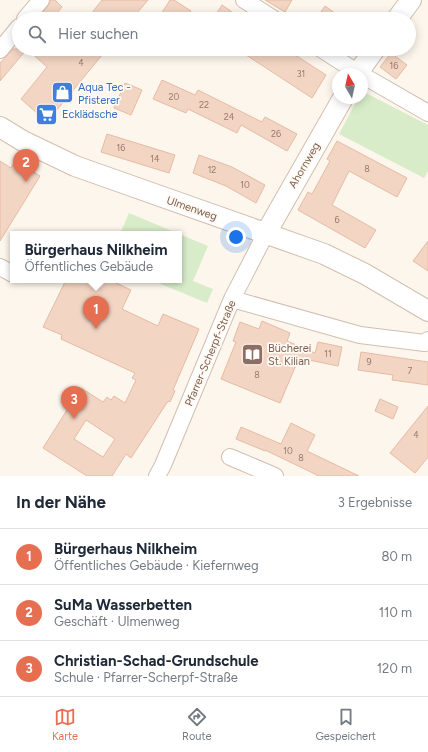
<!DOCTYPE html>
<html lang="de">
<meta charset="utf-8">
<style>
body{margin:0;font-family:Figtree,sans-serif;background:#f2f2f3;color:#1f2937}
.compass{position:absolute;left:332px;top:68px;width:36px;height:36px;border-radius:50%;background:#fff;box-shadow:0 2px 10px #0003;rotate:351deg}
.you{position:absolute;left:236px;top:237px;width:14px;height:14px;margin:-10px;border:3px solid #fff;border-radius:50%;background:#1a73e8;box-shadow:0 0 0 6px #1a73e833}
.badge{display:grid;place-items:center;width:26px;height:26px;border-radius:50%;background:#e76f51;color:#fff;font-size:13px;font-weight:700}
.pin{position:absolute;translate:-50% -33px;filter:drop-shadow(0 1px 2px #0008)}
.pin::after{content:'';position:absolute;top:21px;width:14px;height:12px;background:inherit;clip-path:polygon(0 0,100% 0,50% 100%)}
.popup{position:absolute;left:10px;top:231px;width:172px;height:52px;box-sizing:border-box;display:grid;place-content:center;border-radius:0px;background:#fff;filter:drop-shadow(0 1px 3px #0005);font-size:13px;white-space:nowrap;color:#747a83}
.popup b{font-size:15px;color:#1f2937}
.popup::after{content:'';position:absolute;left:50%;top:100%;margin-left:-8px;border:8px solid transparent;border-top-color:#fff}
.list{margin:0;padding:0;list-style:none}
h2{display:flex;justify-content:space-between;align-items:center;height:52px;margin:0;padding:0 16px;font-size:17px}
h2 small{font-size:13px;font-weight:400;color:#747a83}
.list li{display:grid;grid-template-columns:26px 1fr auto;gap:12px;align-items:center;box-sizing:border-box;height:56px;padding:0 16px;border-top:1px solid #e0e1e3}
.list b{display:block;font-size:15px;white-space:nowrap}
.list p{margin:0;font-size:13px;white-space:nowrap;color:#747a83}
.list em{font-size:13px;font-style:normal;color:#747a83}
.icon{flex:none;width:22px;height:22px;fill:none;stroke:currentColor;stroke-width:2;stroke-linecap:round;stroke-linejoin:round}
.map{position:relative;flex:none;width:428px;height:476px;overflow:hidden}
.search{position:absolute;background:#fff;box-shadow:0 2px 10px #0003;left:12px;right:12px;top:12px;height:44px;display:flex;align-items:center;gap:10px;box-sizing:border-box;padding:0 14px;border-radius:22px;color:#747a83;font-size:15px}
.sheet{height:220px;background:#fff}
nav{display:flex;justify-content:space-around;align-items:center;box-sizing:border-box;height:56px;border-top:1px solid #e0e1e3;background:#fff;font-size:11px;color:#747a83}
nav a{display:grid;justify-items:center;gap:2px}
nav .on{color:#e76f51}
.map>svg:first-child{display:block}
.green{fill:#d8ecc9}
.building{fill:#f3d5c3;stroke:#e6bba3;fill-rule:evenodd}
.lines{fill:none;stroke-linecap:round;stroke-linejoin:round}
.minor-casing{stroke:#d1beb0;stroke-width:18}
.tertiary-casing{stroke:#d1beb0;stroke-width:22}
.minor{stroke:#fff;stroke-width:16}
.tertiary{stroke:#fff;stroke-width:20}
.labels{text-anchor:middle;stroke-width:3.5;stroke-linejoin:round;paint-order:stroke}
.number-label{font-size:9px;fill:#987a6a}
.shop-label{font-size:11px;fill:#366cbe;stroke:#fffaf3;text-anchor:start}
.street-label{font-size:11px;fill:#7a5c4d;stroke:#fffaf3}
.education-label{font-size:11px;fill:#785e54;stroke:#fffaf3;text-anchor:start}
</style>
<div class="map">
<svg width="428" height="476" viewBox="0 0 428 476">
<rect width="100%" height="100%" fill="#fdf6ec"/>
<path class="green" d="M362,91L428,125V171L424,178L339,134L358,98H362Z
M129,213L179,234H120Z
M179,234L208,246L193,281L213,289L207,303L151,280H179Z"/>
<path class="building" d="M51,0H55L62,7L52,19H37L48,6Z
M102,0H148L132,19H87Z
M170,0H174L191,11L185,19H158Z
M265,0H292L285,12Z
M222,5L242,19H213Z
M325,6L343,19H316Z
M13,49H27L0,81V63Z
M27,49H107L47,122L21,99L47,67Z
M237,49H286L326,75L312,98Z
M391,53L407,65L396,79L380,67Z
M162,80L195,95L198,90L262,122L265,117L297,134L287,151L241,125L237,133L188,109L186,113L153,99Z
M125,83L142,90L131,115L114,108Z
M107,134L175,155L169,173L101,152Z
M337,141L407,178L397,197L349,171L332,205L376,230L365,248L298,210L308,192L312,194L330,161L327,159Z
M199,155L232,167L265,185L256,203L226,186L193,173Z
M0,161L11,168L15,161L40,176L0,241Z
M428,241V271L413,261Z
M66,280H110L131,290L122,309L158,326L163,314L199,329L173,390L175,391L170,402L168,401L131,458L126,454L112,476H87L43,448L81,388L103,402L107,397L111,400L114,396L125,403L136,380L132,378L135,373L61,339L62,335L43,327ZM86,420L115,439L103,457L74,439Z
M262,321L290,333L287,341L315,353L318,342L342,347L338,366L299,358L280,403L221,379L236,342L233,341L240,322L259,329Z
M361,352L428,362V385L392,380L393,375L358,370Z
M380,399L398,407L393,419L375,411Z
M428,406V457L415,473L390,453Z
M291,423L315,435L307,451L359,476H319L265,450V451L236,439L241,427L281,444Z"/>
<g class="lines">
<defs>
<path id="minor" d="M244,0L274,19
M25,19L41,0
M321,49L360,74
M0,50L19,27
M362,75L428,113
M0,267L13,274
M232,299L360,335L425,343L428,340
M230,457L275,476
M157,476L163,465L232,299L266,233"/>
<path id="tertiary" d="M397,19L411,0
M357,74L375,49
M0,127L23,141L75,166L324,254L365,274L428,311
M266,233L343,98"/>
</defs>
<use href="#minor" class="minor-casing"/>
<use href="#tertiary" class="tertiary-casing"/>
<use href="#minor" class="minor"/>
<use href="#tertiary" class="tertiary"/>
</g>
<defs>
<symbol id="shop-square" viewBox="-11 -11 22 22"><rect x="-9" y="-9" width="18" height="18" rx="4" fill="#3f7fe0" stroke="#fffaf3"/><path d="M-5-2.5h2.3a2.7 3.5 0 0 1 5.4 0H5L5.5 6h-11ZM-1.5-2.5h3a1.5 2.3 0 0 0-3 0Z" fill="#fff"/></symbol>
<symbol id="supermarket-square" viewBox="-11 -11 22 22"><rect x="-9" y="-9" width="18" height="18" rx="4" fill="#3f7fe0" stroke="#fffaf3"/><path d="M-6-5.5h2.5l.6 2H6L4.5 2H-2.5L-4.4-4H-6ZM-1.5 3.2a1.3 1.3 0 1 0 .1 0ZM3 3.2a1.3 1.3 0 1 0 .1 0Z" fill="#fff"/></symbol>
<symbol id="library-square" viewBox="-11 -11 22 22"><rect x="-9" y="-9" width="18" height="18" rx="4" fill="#8d6e63" stroke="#fffaf3"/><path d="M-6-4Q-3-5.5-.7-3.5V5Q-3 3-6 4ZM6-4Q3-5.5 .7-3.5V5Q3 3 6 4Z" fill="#fff"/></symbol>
</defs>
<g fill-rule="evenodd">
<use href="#shop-square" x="50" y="80" width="25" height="25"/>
<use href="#supermarket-square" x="34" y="102" width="25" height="25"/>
<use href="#library-square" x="240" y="342" width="25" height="25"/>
</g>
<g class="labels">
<g class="number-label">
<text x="81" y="66">4</text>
<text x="394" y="69">16</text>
<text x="301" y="77">31</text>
<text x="174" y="100">20</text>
<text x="204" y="108">22</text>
<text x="229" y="120">24</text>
<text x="276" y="137">26</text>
<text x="121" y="151">16</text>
<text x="155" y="162">14</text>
<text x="367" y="172">8</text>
<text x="212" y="173">12</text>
<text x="245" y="188">10</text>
<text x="337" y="223">6</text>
<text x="328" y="357">11</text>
<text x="369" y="365">9</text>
<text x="410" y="374">7</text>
<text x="257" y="378">8</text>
<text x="416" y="438">4</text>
<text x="288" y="454">10</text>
<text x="301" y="461">8</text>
</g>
<g class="shop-label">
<text x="78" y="91">Aqua Tec -<tspan x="78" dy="13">Pfisterer</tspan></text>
<text x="62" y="118">Ecklädsche</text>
</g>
<g class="street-label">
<text transform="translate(304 165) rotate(-60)" y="4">Ahornweg</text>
<text transform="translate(192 208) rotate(19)" y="4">Ulmenweg</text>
<text transform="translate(210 353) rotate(-67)" y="4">Pfarrer-Scherpf-Straße</text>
</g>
<g class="education-label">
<text x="268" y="352">Bücherei<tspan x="268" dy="13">St. Kilian</tspan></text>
</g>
</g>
</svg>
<svg class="compass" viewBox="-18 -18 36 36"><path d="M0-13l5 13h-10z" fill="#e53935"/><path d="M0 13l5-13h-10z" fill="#747a83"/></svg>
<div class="you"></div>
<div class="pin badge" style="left:96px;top:329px">1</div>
<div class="popup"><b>Bürgerhaus Nilkheim</b>Öffentliches Gebäude</div>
<div class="pin badge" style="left:26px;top:182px">2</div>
<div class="pin badge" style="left:74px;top:419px">3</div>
<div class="search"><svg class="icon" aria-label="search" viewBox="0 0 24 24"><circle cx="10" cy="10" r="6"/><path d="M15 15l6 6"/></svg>Hier suchen</div>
</div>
<section class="sheet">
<h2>In der Nähe<small>3 Ergebnisse</small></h2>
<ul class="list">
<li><span class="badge">1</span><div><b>Bürgerhaus Nilkheim</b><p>Öffentliches Gebäude · Kiefernweg</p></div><em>80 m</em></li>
<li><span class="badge">2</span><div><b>SuMa Wasserbetten</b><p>Geschäft · Ulmenweg</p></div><em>110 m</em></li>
<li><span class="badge">3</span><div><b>Christian-Schad-Grundschule</b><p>Schule · Pfarrer-Scherpf-Straße</p></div><em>120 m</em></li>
</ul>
</section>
<nav>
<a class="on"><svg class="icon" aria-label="map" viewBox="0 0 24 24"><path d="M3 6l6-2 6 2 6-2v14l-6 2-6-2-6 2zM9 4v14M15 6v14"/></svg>Karte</a>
<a><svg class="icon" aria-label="directions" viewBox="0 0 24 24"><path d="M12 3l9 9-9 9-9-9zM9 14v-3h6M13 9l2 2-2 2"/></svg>Route</a>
<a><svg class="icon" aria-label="saved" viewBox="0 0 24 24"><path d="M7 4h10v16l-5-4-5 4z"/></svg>Gespeichert</a>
</nav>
